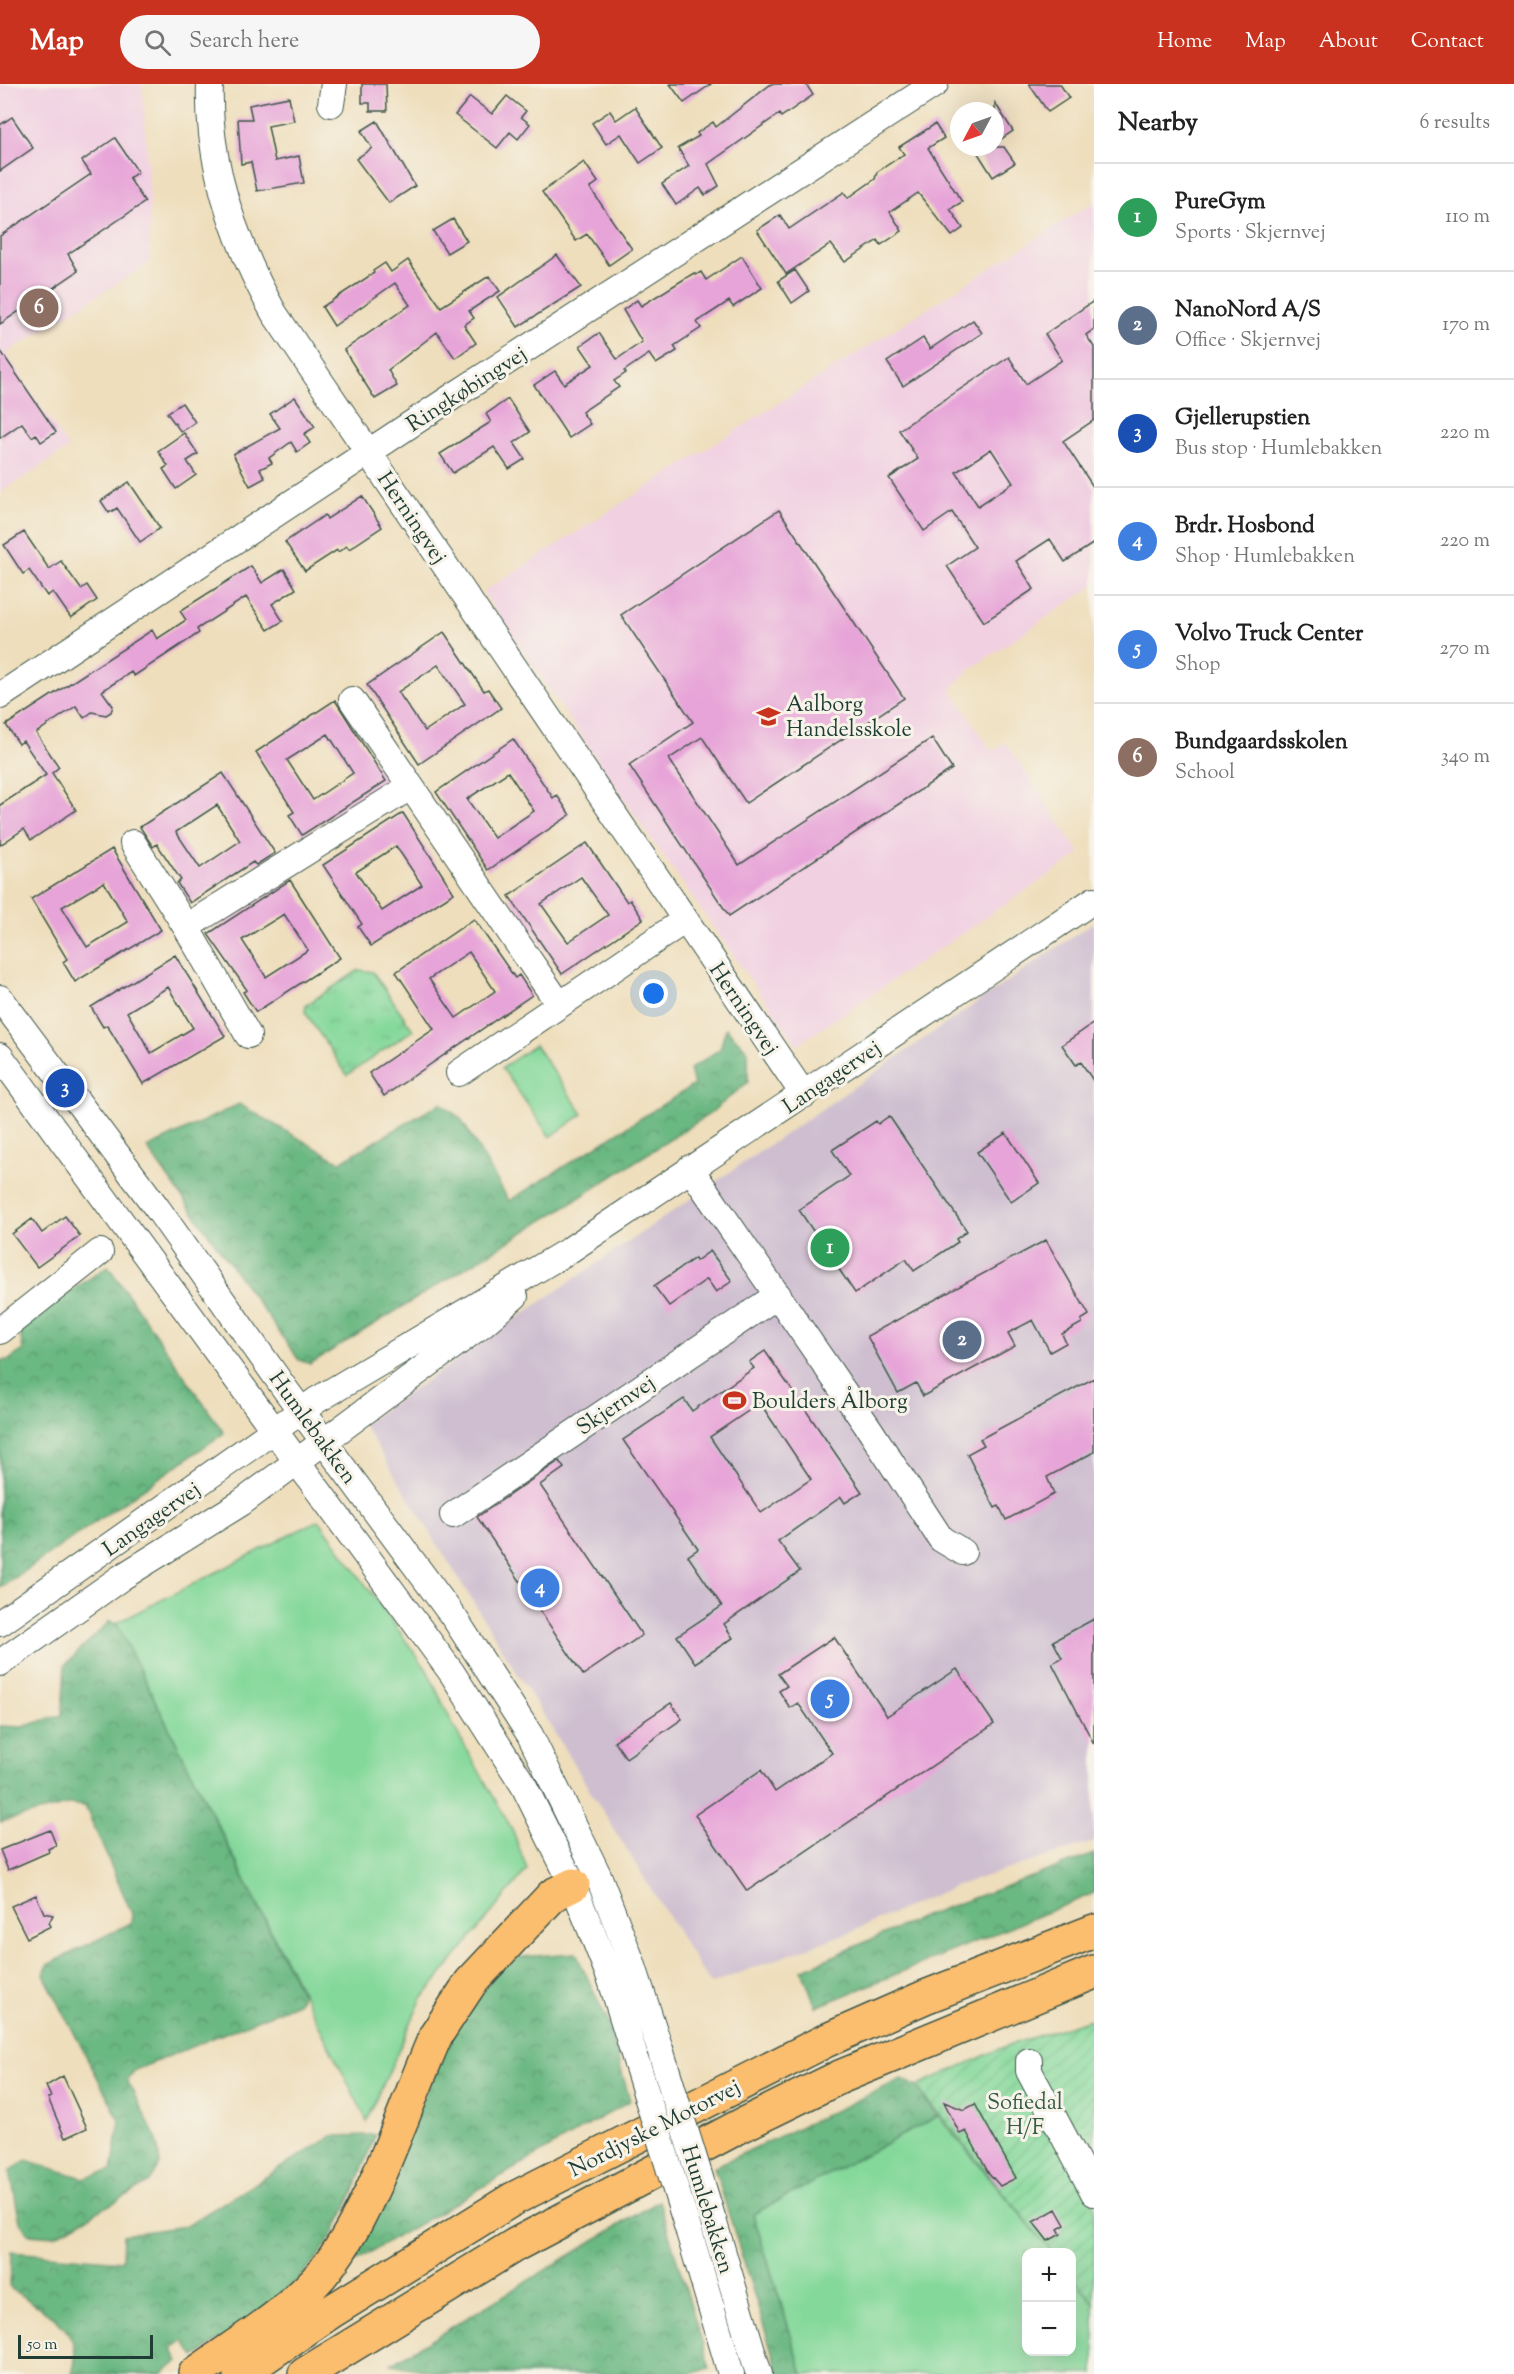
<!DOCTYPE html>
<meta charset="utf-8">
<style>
body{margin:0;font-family:"Sorts Mill Goudy",serif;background:#f6f6f6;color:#222}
.controls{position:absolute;right:18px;bottom:18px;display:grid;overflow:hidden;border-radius:12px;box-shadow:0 6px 24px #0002}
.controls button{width:54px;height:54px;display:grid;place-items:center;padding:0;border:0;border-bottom:2px solid #e0e0e0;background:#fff;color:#222;font:30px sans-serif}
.compass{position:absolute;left:950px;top:18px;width:54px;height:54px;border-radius:50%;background:#fff;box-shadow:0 6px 24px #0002;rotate:229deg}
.scale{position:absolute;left:18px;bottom:15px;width:135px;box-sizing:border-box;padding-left:6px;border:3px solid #1f3d34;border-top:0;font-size:16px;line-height:21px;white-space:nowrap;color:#1f3d34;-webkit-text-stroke:4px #f7f3e8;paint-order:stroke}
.you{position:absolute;left:654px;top:910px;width:21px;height:21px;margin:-15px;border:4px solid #fff;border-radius:50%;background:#1a73e8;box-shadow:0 0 0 9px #1a73e833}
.badge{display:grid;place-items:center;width:39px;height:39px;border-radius:50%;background:#c8321e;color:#fff;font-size:20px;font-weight:700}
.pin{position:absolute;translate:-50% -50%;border:3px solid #fff;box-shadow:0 2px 6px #0006}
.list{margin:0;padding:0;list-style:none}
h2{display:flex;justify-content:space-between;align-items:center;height:78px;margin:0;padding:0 24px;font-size:26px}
h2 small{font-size:20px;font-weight:400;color:#767676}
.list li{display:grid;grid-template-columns:39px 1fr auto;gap:18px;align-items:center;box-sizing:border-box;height:108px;padding:0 24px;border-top:2px solid #e0e0e0}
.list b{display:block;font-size:22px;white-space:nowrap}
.list p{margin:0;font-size:20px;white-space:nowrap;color:#767676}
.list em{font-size:20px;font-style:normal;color:#767676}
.icon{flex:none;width:33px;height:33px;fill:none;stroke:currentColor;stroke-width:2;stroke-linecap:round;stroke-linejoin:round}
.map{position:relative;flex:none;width:1094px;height:2290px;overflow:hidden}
header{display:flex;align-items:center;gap:36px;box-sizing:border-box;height:84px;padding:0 30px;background:#c8321e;color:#fff}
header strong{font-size:28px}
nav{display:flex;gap:33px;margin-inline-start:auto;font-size:21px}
.search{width:420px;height:54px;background:#f6f6f6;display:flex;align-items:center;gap:15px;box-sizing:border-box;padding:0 21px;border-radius:33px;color:#767676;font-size:22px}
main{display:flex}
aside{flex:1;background:#fff}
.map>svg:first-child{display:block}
.built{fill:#f1d0e2}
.industrial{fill:#cebed0}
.grass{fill:#83d89a;stroke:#518a67;stroke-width:1.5}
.forest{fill:url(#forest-crowns);stroke:#447a5b;stroke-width:1.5}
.park{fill:url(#park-tufts);stroke:#518a67;stroke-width:1.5}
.garden{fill:url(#garden-furrows);stroke:#518a67;stroke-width:1.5}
.building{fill:#e7a4d8;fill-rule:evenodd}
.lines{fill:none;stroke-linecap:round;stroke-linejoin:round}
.minor-casing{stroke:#3e5548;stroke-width:28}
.highway-casing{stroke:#3e5548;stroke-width:36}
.minor{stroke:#fff;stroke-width:26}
.highway{stroke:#fbbd6e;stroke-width:33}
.minor-bridge-casing{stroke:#3e5548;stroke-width:28;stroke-linecap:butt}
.minor-bridge{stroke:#fff;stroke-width:26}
.labels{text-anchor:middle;stroke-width:6;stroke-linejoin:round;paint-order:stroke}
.street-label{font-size:22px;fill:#1f3d34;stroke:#f7f3e8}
.poi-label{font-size:22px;fill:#1f3d34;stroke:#f7f3e8;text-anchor:start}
.park-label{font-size:22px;fill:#335c48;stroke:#f7f3e8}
</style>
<header>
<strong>Map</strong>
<div class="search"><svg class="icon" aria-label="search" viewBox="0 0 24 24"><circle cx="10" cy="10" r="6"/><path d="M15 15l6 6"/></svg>Search here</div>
<nav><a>Home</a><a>Map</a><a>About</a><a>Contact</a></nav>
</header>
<main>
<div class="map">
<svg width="1094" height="2290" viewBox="0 0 1094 2290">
<defs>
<pattern id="forest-crowns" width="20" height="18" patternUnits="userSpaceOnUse" patternTransform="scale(1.5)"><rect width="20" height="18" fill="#6ab882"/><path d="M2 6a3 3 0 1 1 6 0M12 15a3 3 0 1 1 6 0" fill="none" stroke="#57976b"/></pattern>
<pattern id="park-tufts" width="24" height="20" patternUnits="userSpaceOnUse" patternTransform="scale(1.5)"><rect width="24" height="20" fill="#83d89a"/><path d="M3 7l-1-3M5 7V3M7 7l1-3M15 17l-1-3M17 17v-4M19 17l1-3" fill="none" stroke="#71ba85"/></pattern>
<pattern id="garden-furrows" width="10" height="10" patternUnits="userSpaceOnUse" patternTransform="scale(1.5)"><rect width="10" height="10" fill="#83d89a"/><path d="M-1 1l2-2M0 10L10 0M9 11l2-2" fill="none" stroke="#71ba85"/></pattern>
</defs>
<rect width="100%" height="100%" fill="#f7f3e8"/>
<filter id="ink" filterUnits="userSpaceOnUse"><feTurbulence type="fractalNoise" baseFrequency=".0167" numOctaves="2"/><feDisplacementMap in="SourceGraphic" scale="12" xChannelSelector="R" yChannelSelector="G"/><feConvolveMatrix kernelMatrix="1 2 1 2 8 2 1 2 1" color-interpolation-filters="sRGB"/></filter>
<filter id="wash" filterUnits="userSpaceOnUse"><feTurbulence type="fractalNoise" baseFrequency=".008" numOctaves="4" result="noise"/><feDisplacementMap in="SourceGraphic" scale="24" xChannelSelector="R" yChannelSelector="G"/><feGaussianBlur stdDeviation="1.35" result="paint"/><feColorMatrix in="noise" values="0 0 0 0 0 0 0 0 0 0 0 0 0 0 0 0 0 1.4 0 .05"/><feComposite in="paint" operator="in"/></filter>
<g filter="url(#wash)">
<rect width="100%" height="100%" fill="#eedebc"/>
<path class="built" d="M0,0H142L150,118L149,179L6,269L68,364L0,409Z
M1094,118V501L969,586L951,605L992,668L1006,659L1080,770L797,961L652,756L483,508Z"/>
<path class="industrial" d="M1094,838V1758L955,1802L855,1846L710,1900L363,1340Z"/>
<path class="grass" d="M535,961L583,1030L550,1053L502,984Z
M319,1436L427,1586L454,1643L513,1747L527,1785L421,1916L367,2037L116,1539Z
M938,2032L1052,2168H1026V2268H1072V2192L1094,2219V2290H803L753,2130Z"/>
<path class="forest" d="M726,944L748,967V998L708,1031L574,1117L310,1280L299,1276L147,1064L239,1020L340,1078L441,1019L461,1035L509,1117L694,1001L690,985L720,965Z
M108,1182L224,1349L0,1504V1277L9,1276L23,1266L19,1242Z
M110,1537L118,1542L302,1911L298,1919L135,1986L127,1996L157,2056L160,2080L150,2098L55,2152L28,2150L20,2138L10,2087L26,2076L83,2094L112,2086L120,2037L44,1891L47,1881L131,1839L132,1830L85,1722L71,1720L0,1738V1642L22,1643L62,1631L65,1581Z
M1094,1770V1809L816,1923L802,1886L929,1830Z
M576,1869L607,1936L630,2017L354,2178L454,1942L507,1874Z
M902,1995L916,2002L938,2032L753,2130L803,2290H779L714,2083Z
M375,2051C358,2098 341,2148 307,2186C276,2221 233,2246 195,2273L184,2257L172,2265L179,2277L162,2290H72C88,2244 42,2227 10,2204L11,2168L122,2177L123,2151L186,2142L332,2052Z
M659,2117L710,2284L691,2290H444L391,2280Z"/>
<path class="park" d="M359,886L373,888L413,946L347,991L305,928L306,921Z"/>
<path class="garden" d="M1094,1934V2219L1072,2192V2168H1052L916,2002L1009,1961Z"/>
<g id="blocks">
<path class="building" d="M362,0H386L387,27H370V19H362Z
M670,0H711L684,19Z
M771,0H806L813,11L781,33L779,30L708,80L719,102L705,111L700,104L676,121L662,100L689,82L678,64L699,52L697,49L713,38L716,43Z
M1029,0H1060L1069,14L1048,28Z
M507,12L526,27L521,33L530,40L518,55L510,48L497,64L455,31L470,13L492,30Z
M289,13L294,37L268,42L275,77L299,72L304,99L257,107L251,78L241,80L238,35H252L249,21Z
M995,19L1013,47L995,59Z
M635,23L662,64L640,79L621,50L606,60L592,39L610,27L616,36Z
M12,33L33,64L0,87V41Z
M377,37L415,102L389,119L356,75L372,64L361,47Z
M935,40L944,54L928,64L962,118L950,125L963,144L952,152L918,109L890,128L902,147L881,161L878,156L845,178L831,160L786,190L757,146L780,131L789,145L844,108L848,114L875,95L877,88L904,70L899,63Z
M115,54L138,88L129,94L145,118L68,170L78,187L0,240V152L91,90L82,77Z
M974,63H1004L1015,79L993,93Z
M584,78L598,98L590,104L632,165L609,181L587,150L576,157L542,108Z
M453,135L467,157L447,169L433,147Z
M557,171L581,203L518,243L498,213Z
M742,172L762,204L733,223L729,217L697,238L701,244L674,262L677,267L656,280L649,270L624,287L626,289L614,297L619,303L582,328L590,340L569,354L534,301L555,287L564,300L593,281L580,262L599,249L617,275L642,258L623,226L637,216L641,222L694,189L696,191L701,188L706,196Z
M408,176L441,223L489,192L500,207L469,227L474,234L464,241L476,259L455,274L437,248L388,286L397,302L375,315L344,266L410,221L395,199L334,242L322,223L374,189L373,187L385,179L391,188Z
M795,186L809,207L792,219L778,197Z
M1094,217V245L1086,251L1094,263V336L1063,357L1094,404V459L1065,478L1050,455L1016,477L1034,505L984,538L947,482L975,463L952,428L924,447L889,394L918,375L899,346L1009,273L1026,300L1062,276L1045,250ZM991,365L1013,399L978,422L956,388Z
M973,236L982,249L903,302L887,278L923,254L930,265Z
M0,266L56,348L41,358L36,350L32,353L22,339L0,354Z
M295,313L315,343L304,350L310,359L297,368L291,358L269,374L272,379L260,385L265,394L250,402L233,370L280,344L270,330Z
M508,315L530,348L514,359L525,375L509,385L494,363L453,389L440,370L491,338L486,330Z
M182,319L195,338L181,348L167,329Z
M184,349L198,370L187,377L196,391L176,405L163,385L168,382L158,367Z
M129,398L160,444L140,458L117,424L109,429L101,417Z
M362,412L382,443L349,465L347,462L338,468L337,466L305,487L285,458L325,431L327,435Z
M779,426L904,614L746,719L702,653L669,675L739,781L932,654L952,685L729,832L629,681L693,638L621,531Z
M24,448L49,485L61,477L81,505L87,501L97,516L71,534L53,508L47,512L29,486L23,490L4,461Z
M251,482L262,499L284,485L296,505L272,520L283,537L268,546L246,513L197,545L199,549L134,592L131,588L102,607L113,622L111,628L106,631L92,628L84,634L76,622L36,649L59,683L52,689L76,726L31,756L24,745L0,761V721L46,691L23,657L19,660L6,641L152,546L157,555L186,536L180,527Z
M444,548L484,607L488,605L501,624L419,680L367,601ZM438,581L465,620L425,647L398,608Z
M335,616L386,697L302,751L289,731L294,728L256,668ZM328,650L353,689L313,716L287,676Z
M513,655L553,714L557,711L570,731L488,786L436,708ZM508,688L534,727L494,754L467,715Z
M223,689L275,769L256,781L253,778L190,819L177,799L181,796L157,760L153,763L140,743ZM217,721L240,757L200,784L176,748Z
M403,729L454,809L371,862L358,843L362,840L323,781ZM396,762L422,801L382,827L356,788Z
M587,759L627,818L630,816L643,835L562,890L509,812ZM581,793L608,831L568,858L541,820Z
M112,765L161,846L75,898L63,878L67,875L31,815ZM104,798L128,838L87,863L62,823Z
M290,796L340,874L256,928L243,908L247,906L208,850ZM284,830L308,866L266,893L242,856Z
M474,835L515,894L519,891L532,911L384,1012L369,989L434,945L396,888ZM469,868L495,907L456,934L429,895Z
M175,871L225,952L143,1000L107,941L103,943L91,923ZM168,903L193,944L151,969L127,928Z
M1094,939V998L1081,978L1076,981L1062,961Z
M889,1032L967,1147L956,1155L958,1158L914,1187L906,1175L855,1209L799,1126L849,1092L832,1066L876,1037L878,1040Z
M1006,1049L1039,1099L1011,1118L977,1068Z
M65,1132L80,1152L37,1183L12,1150L32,1135L42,1149Z
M1046,1156L1089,1231L1081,1236L1082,1239L1062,1250L1066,1259L1050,1268L1033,1236L1008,1249L1015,1262L923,1312L916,1299L898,1309L867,1252Z
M710,1167L732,1197L716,1208L707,1195L669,1222L654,1202L695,1174L696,1177Z
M765,1267L862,1408L845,1419L841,1413L778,1457L800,1487L724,1540L733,1554L695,1579L677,1552L722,1522L688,1472L698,1465L623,1356L684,1315L692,1327L754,1284L749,1278ZM760,1319L811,1395L761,1429L710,1353Z
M1094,1294V1368L1047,1393L1054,1410L1006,1436L999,1422L995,1424L967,1370L984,1361L980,1355Z
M559,1377L564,1384L540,1401L642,1551L583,1591L477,1433Z
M1094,1535V1660L1052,1579L1062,1574L1053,1557Z
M834,1553L887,1632L957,1585L994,1640L747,1807L695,1731L761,1686L775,1708L832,1669L798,1619L790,1624L779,1607L787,1602L778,1590Z
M671,1619L682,1635L626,1674L614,1657Z
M50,1746L56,1761L48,1765L49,1768L8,1786L0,1766Z
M36,1811L44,1829L53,1831L49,1839L51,1842L27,1854L11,1822Z
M63,1992L87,2044L65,2054L48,2014L51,2013L46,2002Z
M944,2018L964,2026L975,2020L1016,2094L1000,2102L988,2088L966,2047L960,2050Z
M1056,2125L1065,2141L1058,2145L1061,2150L1048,2157L1033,2138Z"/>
</g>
</g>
<g filter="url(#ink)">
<use href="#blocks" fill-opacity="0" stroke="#3e5548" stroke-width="1.5"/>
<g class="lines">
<defs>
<path id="minor" d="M210,0C207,81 235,159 274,229L804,1011
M331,20L334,0
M0,612L455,311L935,0
M352,616L559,920
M133,759L186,843L248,951
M186,843L410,703
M0,914L157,1124L285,1305L455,1535L530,1651L598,1791L632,1879L660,1965
M0,972L452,1589L524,1702L573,1801L611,1896L637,1980
M459,989L685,836
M690,1084L870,1346L941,1455L963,1468
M0,1247L100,1168
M453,1431L778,1211
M0,1539L317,1316L568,1167L1094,816
M0,1579L122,1493L241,1419L484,1239L515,1212
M1029,1977V1987L1094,2109
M713,2136L759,2290
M689,2148L731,2290"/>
<path id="highway" d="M195,2290C238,2259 287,2231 321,2191C371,2133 404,2023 436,1951L471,1898L553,1811L573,1801
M240,2290L332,2227L513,2115L825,1957L925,1913L1094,1847
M305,2290L515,2161L742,2041L840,1993L1094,1888"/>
</defs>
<use href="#minor" class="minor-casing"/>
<use href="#highway" class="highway-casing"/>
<use href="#minor" class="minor"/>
<use href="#highway" class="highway"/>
<defs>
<path id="minor-bridge" d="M660,1965L713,2136
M637,1980L689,2148"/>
</defs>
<use href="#minor-bridge" class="minor-bridge-casing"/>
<use href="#minor-bridge" class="minor-bridge"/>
</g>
</g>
<defs>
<symbol id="school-bare" viewBox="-9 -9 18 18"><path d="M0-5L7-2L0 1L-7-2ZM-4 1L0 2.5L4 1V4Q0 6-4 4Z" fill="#c8321e" stroke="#f7f3e8" stroke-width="2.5" paint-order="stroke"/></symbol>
<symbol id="stadium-bare" viewBox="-9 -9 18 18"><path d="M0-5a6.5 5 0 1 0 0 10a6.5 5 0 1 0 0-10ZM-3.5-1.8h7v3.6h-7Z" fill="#c8321e" stroke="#f7f3e8" stroke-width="2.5" paint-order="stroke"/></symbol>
</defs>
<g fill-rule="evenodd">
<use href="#school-bare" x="752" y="616" width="33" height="33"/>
<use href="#stadium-bare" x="718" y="1300" width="33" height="33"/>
</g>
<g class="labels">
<g class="street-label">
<text transform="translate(466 304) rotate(-33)" y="8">Ringkøbingvej</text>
<text transform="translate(413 433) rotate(56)" y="8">Herningvej</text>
<text transform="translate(745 924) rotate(56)" y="8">Herningvej</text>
<text transform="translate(831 992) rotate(-34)" y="8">Langagervej</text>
<text transform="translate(615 1320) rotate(-34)" y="8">Skjernvej</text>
<text transform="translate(314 1343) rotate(54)" y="8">Humlebakken</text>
<text transform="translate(151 1434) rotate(-35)" y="8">Langagervej</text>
<text transform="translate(654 2043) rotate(-27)" y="8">Nordjyske Motorvej</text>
<text transform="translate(709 2125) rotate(73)" y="8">Humlebakken</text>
</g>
<g class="poi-label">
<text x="786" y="627">Aalborg<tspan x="786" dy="25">Handelsskole</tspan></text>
<text x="752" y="1324">Boulders Ålborg</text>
</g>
<g class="park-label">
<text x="1025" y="2025">Sofiedal<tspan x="1025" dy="25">H/F</tspan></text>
</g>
</g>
</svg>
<div class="controls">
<button>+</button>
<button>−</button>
</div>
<svg class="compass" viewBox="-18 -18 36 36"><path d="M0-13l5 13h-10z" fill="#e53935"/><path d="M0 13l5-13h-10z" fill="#767676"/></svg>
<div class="scale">50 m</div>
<div class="you"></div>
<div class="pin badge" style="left:830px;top:1164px;background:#2e9e5b">1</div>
<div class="pin badge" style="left:962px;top:1256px;background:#5c6f8a">2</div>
<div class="pin badge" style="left:65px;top:1004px;background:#1a4fb4">3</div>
<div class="pin badge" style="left:540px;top:1504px;background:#3f7fe0">4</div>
<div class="pin badge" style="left:830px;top:1615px;background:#3f7fe0">5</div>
<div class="pin badge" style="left:39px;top:224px;background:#8d6e63">6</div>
</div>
<aside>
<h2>Nearby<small>6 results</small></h2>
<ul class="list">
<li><span class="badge" style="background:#2e9e5b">1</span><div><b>PureGym</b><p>Sports · Skjernvej</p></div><em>110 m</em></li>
<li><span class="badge" style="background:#5c6f8a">2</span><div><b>NanoNord A/S</b><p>Office · Skjernvej</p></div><em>170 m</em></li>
<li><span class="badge" style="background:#1a4fb4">3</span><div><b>Gjellerupstien</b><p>Bus stop · Humlebakken</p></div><em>220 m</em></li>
<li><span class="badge" style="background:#3f7fe0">4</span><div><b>Brdr. Hosbond</b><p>Shop · Humlebakken</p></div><em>220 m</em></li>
<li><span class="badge" style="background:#3f7fe0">5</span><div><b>Volvo Truck Center</b><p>Shop</p></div><em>270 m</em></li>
<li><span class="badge" style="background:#8d6e63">6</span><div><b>Bundgaardsskolen</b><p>School</p></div><em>340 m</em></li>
</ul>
</aside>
</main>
